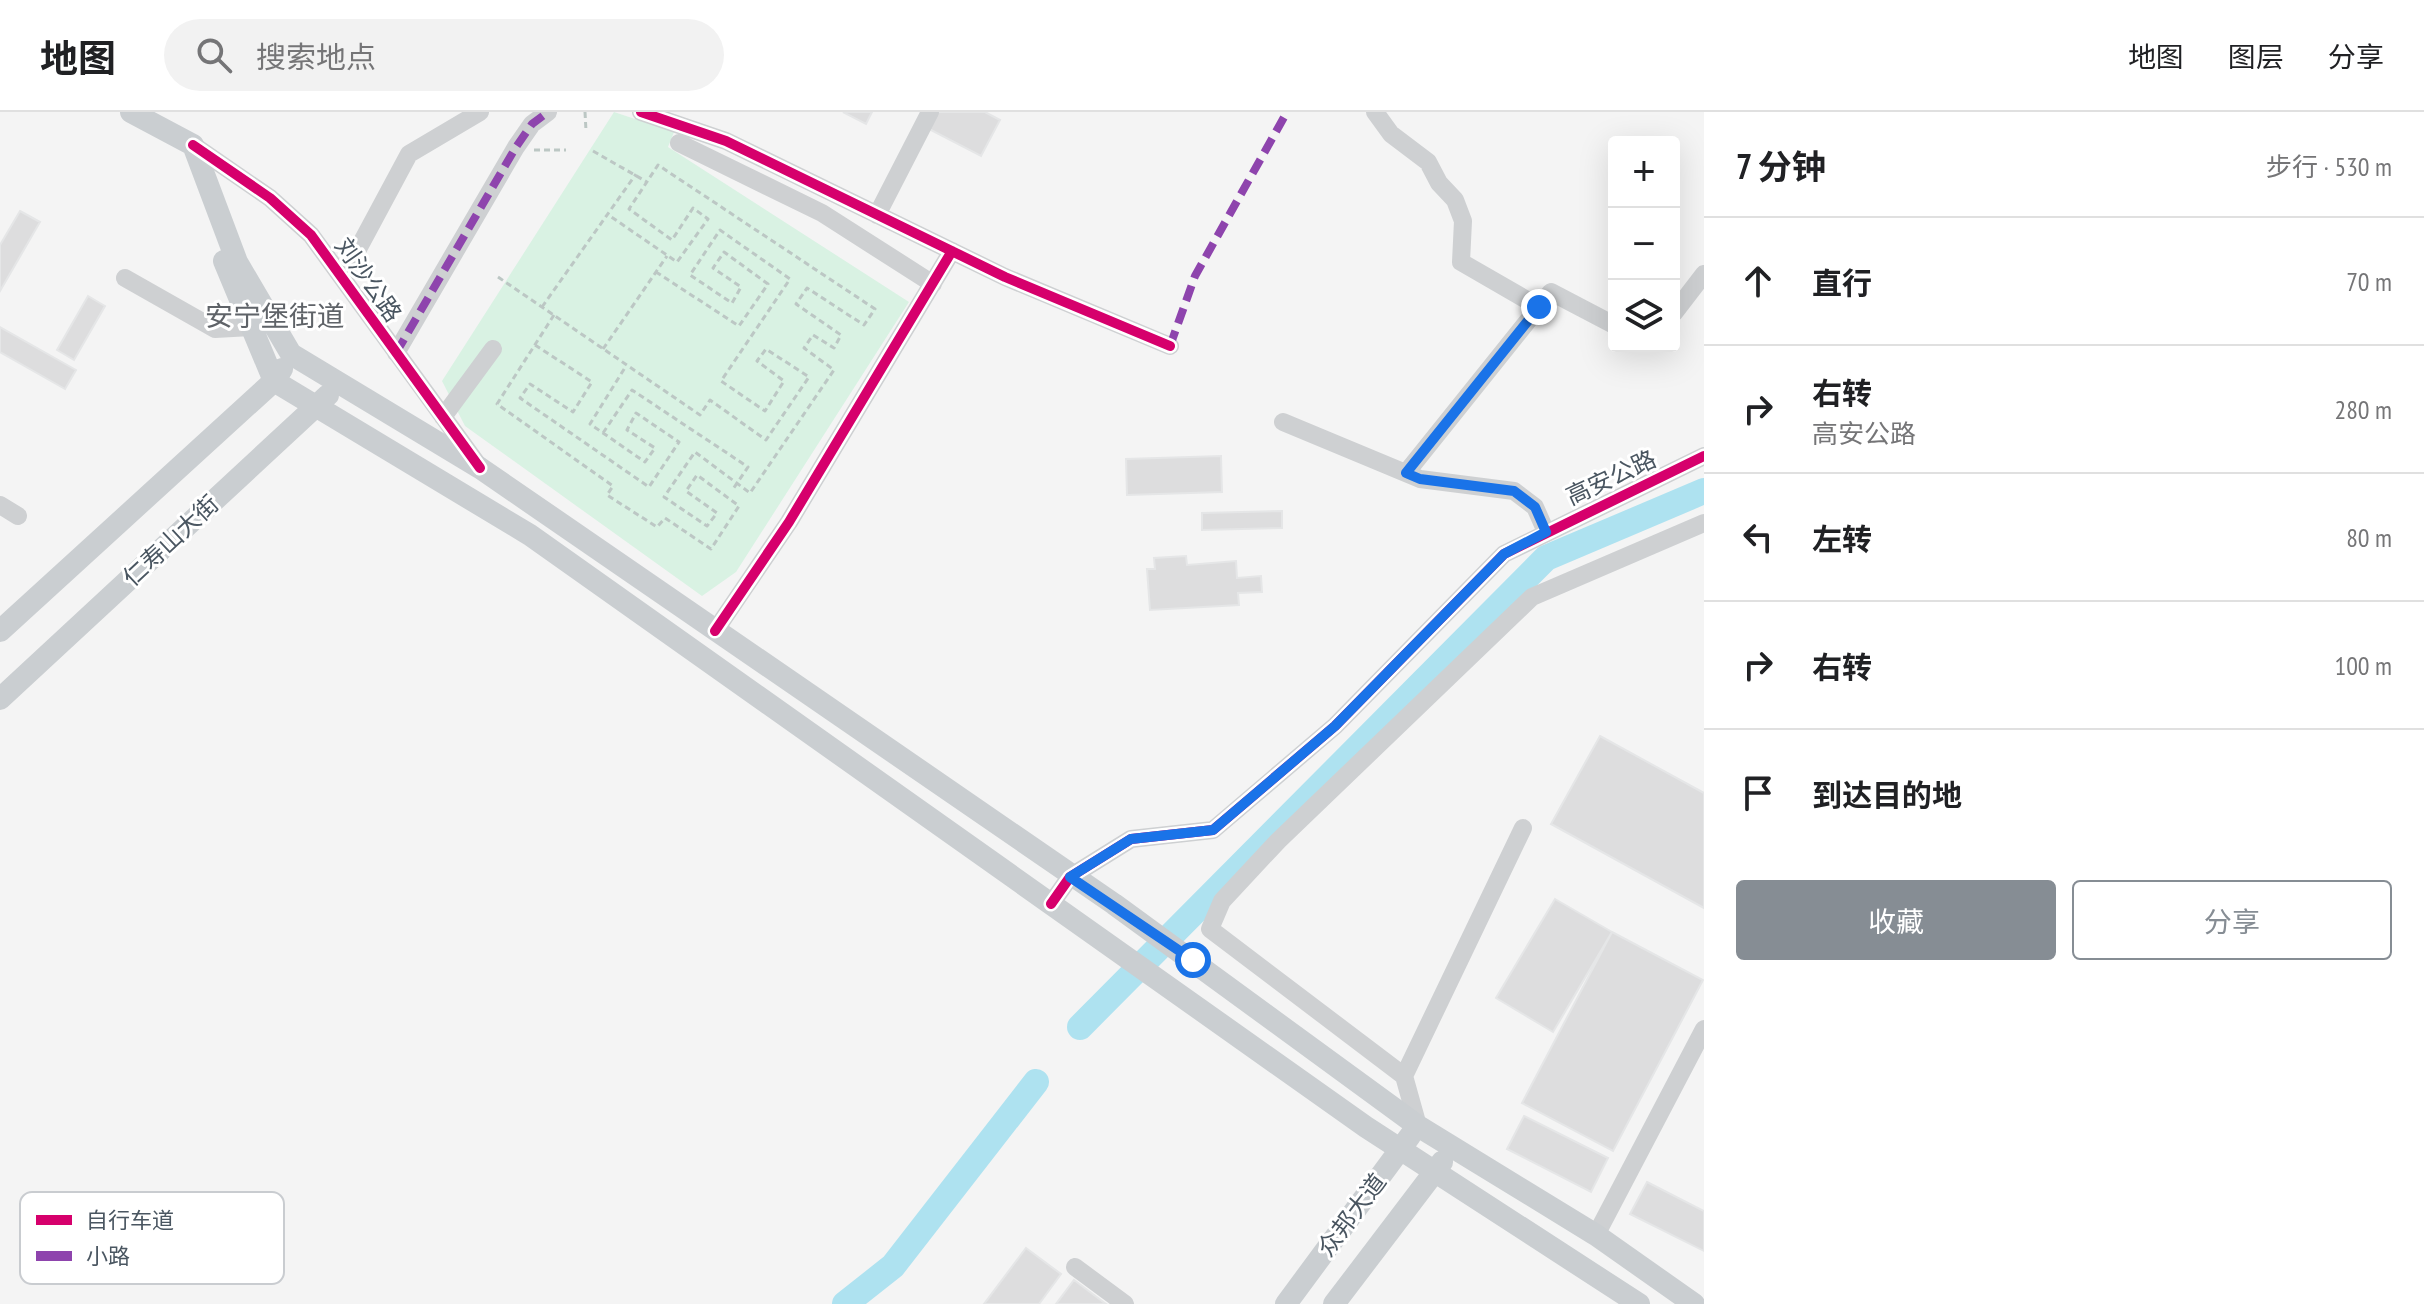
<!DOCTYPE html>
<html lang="zh">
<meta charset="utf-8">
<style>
body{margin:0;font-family:"PT Sans Narrow","Noto Sans SC",sans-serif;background:#f2f2f2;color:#202124}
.controls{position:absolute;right:24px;top:24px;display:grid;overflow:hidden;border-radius:8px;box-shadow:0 8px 32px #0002}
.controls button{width:72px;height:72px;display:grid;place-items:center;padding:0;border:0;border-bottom:2px solid #e0e0e0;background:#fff;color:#202124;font:40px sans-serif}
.stop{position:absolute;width:24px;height:24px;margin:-18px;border:6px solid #1a73e8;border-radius:50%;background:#fff}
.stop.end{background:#1a73e8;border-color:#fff;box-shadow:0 2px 8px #0008}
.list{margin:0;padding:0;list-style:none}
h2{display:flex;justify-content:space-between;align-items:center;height:104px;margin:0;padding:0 32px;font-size:34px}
h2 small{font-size:26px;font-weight:400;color:#757577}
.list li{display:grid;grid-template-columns:52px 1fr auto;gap:24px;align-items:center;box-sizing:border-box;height:128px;padding:0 32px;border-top:2px solid #e0e0e0}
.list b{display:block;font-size:30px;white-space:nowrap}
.list p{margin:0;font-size:26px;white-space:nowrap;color:#757577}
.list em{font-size:26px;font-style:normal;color:#757577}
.actions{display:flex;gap:16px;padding:24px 32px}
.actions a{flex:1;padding:18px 0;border:2px solid #868d94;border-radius:8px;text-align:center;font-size:28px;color:#868d94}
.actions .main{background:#868d94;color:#fff}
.icon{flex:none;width:44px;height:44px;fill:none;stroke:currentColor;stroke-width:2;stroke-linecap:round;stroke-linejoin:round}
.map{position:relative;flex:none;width:1704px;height:1192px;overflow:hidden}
header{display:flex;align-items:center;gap:48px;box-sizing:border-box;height:112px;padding:0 40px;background:#fff;border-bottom:2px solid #e0e0e0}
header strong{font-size:38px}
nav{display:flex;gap:44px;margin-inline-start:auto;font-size:28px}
.search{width:560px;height:72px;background:#f2f2f2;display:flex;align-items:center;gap:20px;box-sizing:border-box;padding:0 28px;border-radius:44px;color:#757577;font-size:30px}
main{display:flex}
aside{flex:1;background:#fff}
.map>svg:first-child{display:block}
.green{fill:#d9f2e3}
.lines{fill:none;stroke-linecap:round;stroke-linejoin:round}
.river{stroke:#aee2f0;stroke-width:26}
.building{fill:#ddddde;stroke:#e5e6e7;stroke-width:2}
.path{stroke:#bcc7c4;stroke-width:3;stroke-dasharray:6 4;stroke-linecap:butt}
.minor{stroke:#ced0d2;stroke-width:18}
.major{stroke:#caced1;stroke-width:22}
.quiet{stroke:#8e44ad;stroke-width:8;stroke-dasharray:16 8;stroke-linecap:butt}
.cycleway-casing{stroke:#fff;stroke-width:15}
.cycleway{stroke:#d6006c;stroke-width:10}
.route{stroke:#1a73e8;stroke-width:10}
.labels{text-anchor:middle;stroke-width:6;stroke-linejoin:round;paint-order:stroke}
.street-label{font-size:24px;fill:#4a5661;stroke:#fff}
.quarter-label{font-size:28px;fill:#5f6368;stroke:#fff}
.key{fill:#fff;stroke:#c9ccd0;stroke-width:2}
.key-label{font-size:22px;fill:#4a5661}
</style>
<header>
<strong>地图</strong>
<div class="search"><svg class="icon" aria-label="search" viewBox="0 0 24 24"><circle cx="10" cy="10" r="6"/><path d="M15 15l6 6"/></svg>搜索地点</div>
<nav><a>地图</a><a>图层</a><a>分享</a></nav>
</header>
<main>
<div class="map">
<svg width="1704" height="1192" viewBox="0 0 1704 1192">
<rect width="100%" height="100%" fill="#f4f4f4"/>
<path class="green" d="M614,0L674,20L668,35L909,190L736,460L702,484L465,314L442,269Z"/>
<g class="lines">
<path class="river" d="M1080,915L1546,446L1704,379
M845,1192L893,1154L1036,970"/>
</g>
<path class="building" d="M843,0H872L866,12Z
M937,0H985L1000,8L981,44L929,17Z
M20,99L40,110L0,179V133Z
M88,184L105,194L74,248L57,238Z
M0,215L76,258L65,277L0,240Z
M1221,344L1222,380L1127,383L1126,347Z
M1282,399V416L1202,418V401Z
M1186,444L1187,453L1236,449L1237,466L1261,464L1262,480L1238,481L1239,493L1150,498L1147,457H1155L1154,446Z
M1600,624L1704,681V796L1551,712Z
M1555,787L1612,820L1553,920L1496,886Z
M1612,820L1703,868L1613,1039L1522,991Z
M1524,1004L1608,1046L1591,1080L1507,1037Z
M1647,1070L1704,1099V1139L1630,1102Z
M1026,1136L1061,1162L1039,1192H984Z
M1074,1168L1106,1192H1056Z"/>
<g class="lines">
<path class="path" d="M585,0L586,19
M534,38H566
M593,39L647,70
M498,165L700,303L710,288L766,328L809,265L766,237L757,249L784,269L765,299L721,269L790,167L720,118L690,163L732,191L741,175L713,156L724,140L768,172L739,214L656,160
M542,195L636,62
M554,203L497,292L613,374L607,383L657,415L665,406L711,437L739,394L697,363L686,379L717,401L707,414L664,385L695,340L750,381L834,258L804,236L813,223L834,236L841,223L796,192L807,176L864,213L875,197L658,53L629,97L672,128L693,96L708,107L677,150L607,102
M535,233L592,270L573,300L530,272L520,286L649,375L679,330L636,301L627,318L655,336L645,350L590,312L626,254
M603,237L667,144
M603,321L632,278L748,355L733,377"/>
<path class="minor" d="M641,0L726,29L1005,165L1170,234
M1375,0L1391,22L1428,50L1439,71L1455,88L1463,109L1461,150L1539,195
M679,31L822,101L933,172
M193,33L270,86L311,123L476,350
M877,103L930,0
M343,165L409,42L480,0
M125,166L215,217L251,215
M1674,201L1704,162
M396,241L516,35L532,12L548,0
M443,305L493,237
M1283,310L1420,367L1514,379L1535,395L1546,420
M1406,361L1551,180L1614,213
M0,393L18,404
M715,519L789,410L952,139
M1051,792L1070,765L1131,727L1213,718L1335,614L1504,442L1704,344
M1404,964L1210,817L1222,789L1278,729L1532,485L1704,411
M1418,1014L1404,964L1523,716
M1596,1123L1704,917
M1075,1155L1125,1192"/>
<path class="major" d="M131,0L193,33
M193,33L237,150L291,242L480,356L1114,792L1418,1014L1596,1123L1694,1192
M224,149L274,269L530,423L1366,1015L1639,1192
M0,519L274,269L282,257
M0,587L328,283
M1286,1192L1410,1024
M1334,1192L1442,1050"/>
<path class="quiet" d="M1170,234L1195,164L1287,0
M396,241L516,35L532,12L548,0"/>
<defs>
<path id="cycleway" d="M641,0L726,29L1005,165L1170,234
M193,33L270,86L311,123L480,356
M715,519L789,410L952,139
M1051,792L1070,765L1131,727L1213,718L1335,614L1504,442L1704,344"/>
</defs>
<use href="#cycleway" class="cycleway-casing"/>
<use href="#cycleway" class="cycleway"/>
</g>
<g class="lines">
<path class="route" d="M1193,848L1070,765L1131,727L1213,718L1335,614L1504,442L1546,420L1535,395L1514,379L1420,367L1406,361L1539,195"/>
</g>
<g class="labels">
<g class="street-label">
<text transform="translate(368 168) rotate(55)" y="8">刘沙公路</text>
<text transform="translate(1611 366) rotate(-25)" y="8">高安公路</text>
<text transform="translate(171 429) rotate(-43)" y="8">仁寿山大街</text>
<text transform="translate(1352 1103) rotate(-53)" y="8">众邦大道</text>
</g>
<g class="quarter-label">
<text x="275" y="214">安宁堡街道</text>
</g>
</g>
<rect x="20" y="1080" width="264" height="92" rx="12" class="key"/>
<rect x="36" y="1103" width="36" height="10" fill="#d6006c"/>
<rect x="36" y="1139" width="36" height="10" fill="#8e44ad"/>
<g class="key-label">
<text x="86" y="1116">自行车道</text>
<text x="86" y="1152">小路</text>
</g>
</svg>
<div class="controls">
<button>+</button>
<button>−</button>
<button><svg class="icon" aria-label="layers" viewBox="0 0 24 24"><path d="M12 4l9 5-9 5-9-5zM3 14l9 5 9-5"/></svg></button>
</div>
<div class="stop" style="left:1193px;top:848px"></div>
<div class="stop end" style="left:1539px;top:195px"></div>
</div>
<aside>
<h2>7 分钟<small>步行 · 530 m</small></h2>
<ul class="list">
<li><svg class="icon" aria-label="ahead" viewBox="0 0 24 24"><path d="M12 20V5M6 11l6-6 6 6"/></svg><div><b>直行</b></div><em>70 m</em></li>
<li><svg class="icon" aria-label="right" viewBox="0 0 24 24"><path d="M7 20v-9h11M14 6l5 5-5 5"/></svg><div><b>右转</b><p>高安公路</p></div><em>280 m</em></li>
<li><svg class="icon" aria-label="left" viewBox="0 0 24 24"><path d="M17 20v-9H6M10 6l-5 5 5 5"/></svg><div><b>左转</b></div><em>80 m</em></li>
<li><svg class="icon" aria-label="right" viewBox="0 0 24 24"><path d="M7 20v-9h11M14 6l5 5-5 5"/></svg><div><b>右转</b></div><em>100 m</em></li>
<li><svg class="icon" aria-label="arrive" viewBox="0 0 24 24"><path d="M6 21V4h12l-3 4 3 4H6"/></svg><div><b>到达目的地</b></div></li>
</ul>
<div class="actions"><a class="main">收藏</a><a>分享</a></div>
</aside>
</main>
